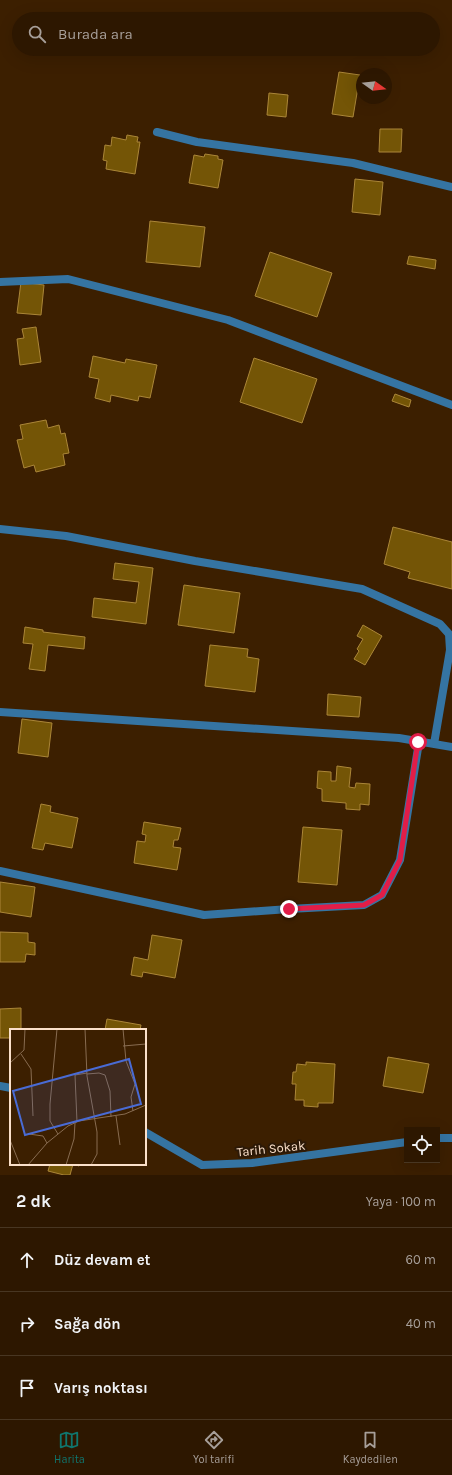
<!DOCTYPE html>
<html lang="tr">
<meta charset="utf-8">
<style>
body{margin:0;font-family:Karla,sans-serif;background:#39240f;color:#f1f3f6}
.controls{position:absolute;right:12px;bottom:12px;display:grid;overflow:hidden;border-radius:0px;box-shadow:0 4px 16px #0002}
.controls button{width:36px;height:36px;display:grid;place-items:center;padding:0;border:0;border-bottom:1px solid #483622;background:#2d1700;color:#f1f3f6;font:20px sans-serif}
.compass{position:absolute;left:356px;top:68px;width:36px;height:36px;border-radius:50%;background:#2d1700;box-shadow:0 4px 16px #0002;rotate:105deg}
.stop{position:absolute;width:12px;height:12px;margin:-9px;border:3px solid #e11d48;border-radius:50%;background:#fff}
.stop.end{background:#e11d48;border-color:#fff;box-shadow:0 1px 4px #0008}
.list{margin:0;padding:0;list-style:none}
h2{display:flex;justify-content:space-between;align-items:center;height:52px;margin:0;padding:0 16px;font-size:17px}
h2 small{font-size:13px;font-weight:400;color:#a79f99}
.list li{display:grid;grid-template-columns:26px 1fr auto;gap:12px;align-items:center;box-sizing:border-box;height:64px;padding:0 16px;border-top:1px solid #483622}
.list b{display:block;font-size:15px;white-space:nowrap}
.list em{font-size:13px;font-style:normal;color:#a79f99}
.icon{flex:none;width:22px;height:22px;fill:none;stroke:currentColor;stroke-width:2;stroke-linecap:round;stroke-linejoin:round}
.map{position:relative;flex:none;width:452px;height:1175px;overflow:hidden}
.search{position:absolute;background:#2d1700;box-shadow:0 4px 16px #0002;left:12px;right:12px;top:12px;height:44px;display:flex;align-items:center;gap:10px;box-sizing:border-box;padding:0 14px;border-radius:22px;color:#a79f99;font-size:15px}
.sheet{height:244px;background:#2d1700}
nav{display:flex;justify-content:space-around;align-items:center;box-sizing:border-box;height:56px;border-top:1px solid #483622;background:#2d1700;font-size:11px;color:#a79f99}
nav a{display:grid;justify-items:center;gap:2px}
nav .on{color:#0f766e}
.map>svg:first-child{display:block}
.building{fill:#745506;stroke:#ab8638}
.lines{fill:none;stroke-linecap:round;stroke-linejoin:round}
.minor{stroke:#3574a2;stroke-width:8}
.route{stroke:#e11d48;stroke-width:5}
.labels{text-anchor:middle;stroke-width:4;stroke-linejoin:round;paint-order:stroke}
.street-label{font-size:13px;fill:#fbe0ca;stroke:#2c1907}
.inset-road{fill:none;stroke:#886c51;stroke-width:1}
.view{fill:#496bd5;fill-opacity:0.15;stroke:#496bd5;stroke-width:2}
.inset-edge{fill:none;stroke:#fbe0ca;stroke-width:2}
</style>
<div class="map">
<svg width="452" height="1175" viewBox="0 0 452 1175">
<rect width="100%" height="100%" fill="#3c1f00"/>
<path class="building" d="M339,72L360,75L353,117L332,114Z
M269,93L288,95L286,117L267,115Z
M380,129H402L401,152H379Z
M127,135L138,137L137,142H140L135,174L106,169L107,161L103,160L105,145L111,146L112,137L126,140Z
M205,154L218,156V159L223,160L218,188L189,183L194,155L204,157Z
M355,179L383,182L380,215L352,212Z
M150,221L205,227L200,267L146,262Z
M270,252L332,273L317,317L255,296Z
M409,256L436,260L435,269L407,264Z
M21,282L44,285L41,315L17,313Z
M36,327L41,362L20,365L17,339L24,338L22,329Z
M93,356L125,363L126,359L157,365L150,398L139,396L138,401L111,395L110,402L95,398L99,379L89,377Z
M254,358L317,379L302,423L240,402Z
M395,394L411,400L409,407L392,401Z
M46,420L48,428L59,425L61,434L65,433L69,453L63,454L65,465L36,472L34,465L24,468L17,440L23,439L20,425Z
M393,527L452,542V589L408,578L410,572L384,564Z
M115,563L153,568L146,624L92,617L94,598L136,603L139,582L113,579Z
M184,585L240,593L234,633L178,625Z
M363,625L382,636L365,665L354,659L359,651L357,649L363,639L357,636Z
M25,627L43,630V632L85,637L84,649L48,645L45,671L29,669L33,644L23,643Z
M210,645L248,649L247,657L259,659L255,692L205,686Z
M328,694L361,697L359,717L327,715Z
M22,719L52,723L48,757L18,753Z
M337,766L351,768L349,787L355,788L356,783L370,784L369,805L360,804V810L346,809V803L322,801V789L317,788L318,771L331,772V781H336Z
M41,804L51,806L50,812L78,818L72,848L45,843L43,850L32,848Z
M144,822L181,828L178,840H174L173,847L181,848L177,870L134,863L137,841L145,842L146,835L142,834Z
M303,827L342,830L337,885L298,882Z
M0,882L35,887L31,917L0,912Z
M0,932L28,933V942L35,943V955L26,954L25,962H0Z
M152,935L182,940L175,978L143,972L142,977L131,975L134,957L148,960Z
M21,1008V1030H11V1038H0V1009Z
M107,1019L141,1025L140,1030H105Z
M388,1057L429,1064L423,1093L383,1086Z
M306,1062L335,1064L333,1103H318V1107L304,1106V1100H295L296,1084H292L293,1072H296L297,1064L306,1065Z
M50,1164H79V1166L73,1164L70,1175H64L48,1171Z"/>
<g class="lines">
<path class="minor" d="M157,132L197,142L353,163L452,187
M0,282L68,279L228,320L452,405
M0,529L66,536L195,561L362,589L440,624L449,634L450,650L434,744
M0,712L399,738L452,747
M0,871L204,915L289,909L364,905L382,895L400,860L419,742
M0,1086L11,1088
M145,1132L202,1165L252,1163L407,1142
M437,1138H452"/>
</g>
<g class="lines">
<path class="route" d="M289,909L364,905L382,895L400,860L418,742"/>
</g>
<g class="labels">
<g class="street-label">
<text transform="translate(271 1148) rotate(-6)" y="5">Tarih Sokak</text>
</g>
</g>
<g transform="translate(10 1029)">
<rect width="136" height="136" fill="#3c1f00"/>
<path class="inset-road" d="M47,0L40,75V92L48,105M75,0L77,47L87,103V125L81,136M113,0L116,32L125,55L121,68L123,82M113,17L136,15M11,25L21,40L23,87M0,34L14,21L15,0M77,45L89,44L95,46L100,62L101,88M106,87L110,116M67,93L65,46L77,44M19,105L33,107L37,114M0,111L10,136M18,136L37,114L58,97L69,92L115,85L136,76M56,136L64,110L65,94"/>
<path class="view" d="M119,30L131,75L15,106L3,62Z"/>
<rect width="136" height="136" class="inset-edge"/>
</g>
</svg>
<div class="controls">
<button><svg class="icon" aria-label="locate" viewBox="0 0 24 24"><circle cx="12" cy="12" r="6"/><path d="M12 2v4M12 18v4M2 12h4M18 12h4"/></svg></button>
</div>
<svg class="compass" viewBox="-18 -18 36 36"><path d="M0-13l5 13h-10z" fill="#e53935"/><path d="M0 13l5-13h-10z" fill="#a79f99"/></svg>
<div class="stop" style="left:418px;top:742px"></div>
<div class="stop end" style="left:289px;top:909px"></div>
<div class="search"><svg class="icon" aria-label="search" viewBox="0 0 24 24"><circle cx="10" cy="10" r="6"/><path d="M15 15l6 6"/></svg>Burada ara</div>
</div>
<section class="sheet">
<h2>2 dk<small>Yaya · 100 m</small></h2>
<ul class="list">
<li><svg class="icon" aria-label="ahead" viewBox="0 0 24 24"><path d="M12 20V5M6 11l6-6 6 6"/></svg><div><b>Düz devam et</b></div><em>60 m</em></li>
<li><svg class="icon" aria-label="right" viewBox="0 0 24 24"><path d="M7 20v-9h11M14 6l5 5-5 5"/></svg><div><b>Sağa dön</b></div><em>40 m</em></li>
<li><svg class="icon" aria-label="arrive" viewBox="0 0 24 24"><path d="M6 21V4h12l-3 4 3 4H6"/></svg><div><b>Varış noktası</b></div></li>
</ul>
</section>
<nav>
<a class="on"><svg class="icon" aria-label="map" viewBox="0 0 24 24"><path d="M3 6l6-2 6 2 6-2v14l-6 2-6-2-6 2zM9 4v14M15 6v14"/></svg>Harita</a>
<a><svg class="icon" aria-label="directions" viewBox="0 0 24 24"><path d="M12 3l9 9-9 9-9-9zM9 14v-3h6M13 9l2 2-2 2"/></svg>Yol tarifi</a>
<a><svg class="icon" aria-label="saved" viewBox="0 0 24 24"><path d="M7 4h10v16l-5-4-5 4z"/></svg>Kaydedilen</a>
</nav>
